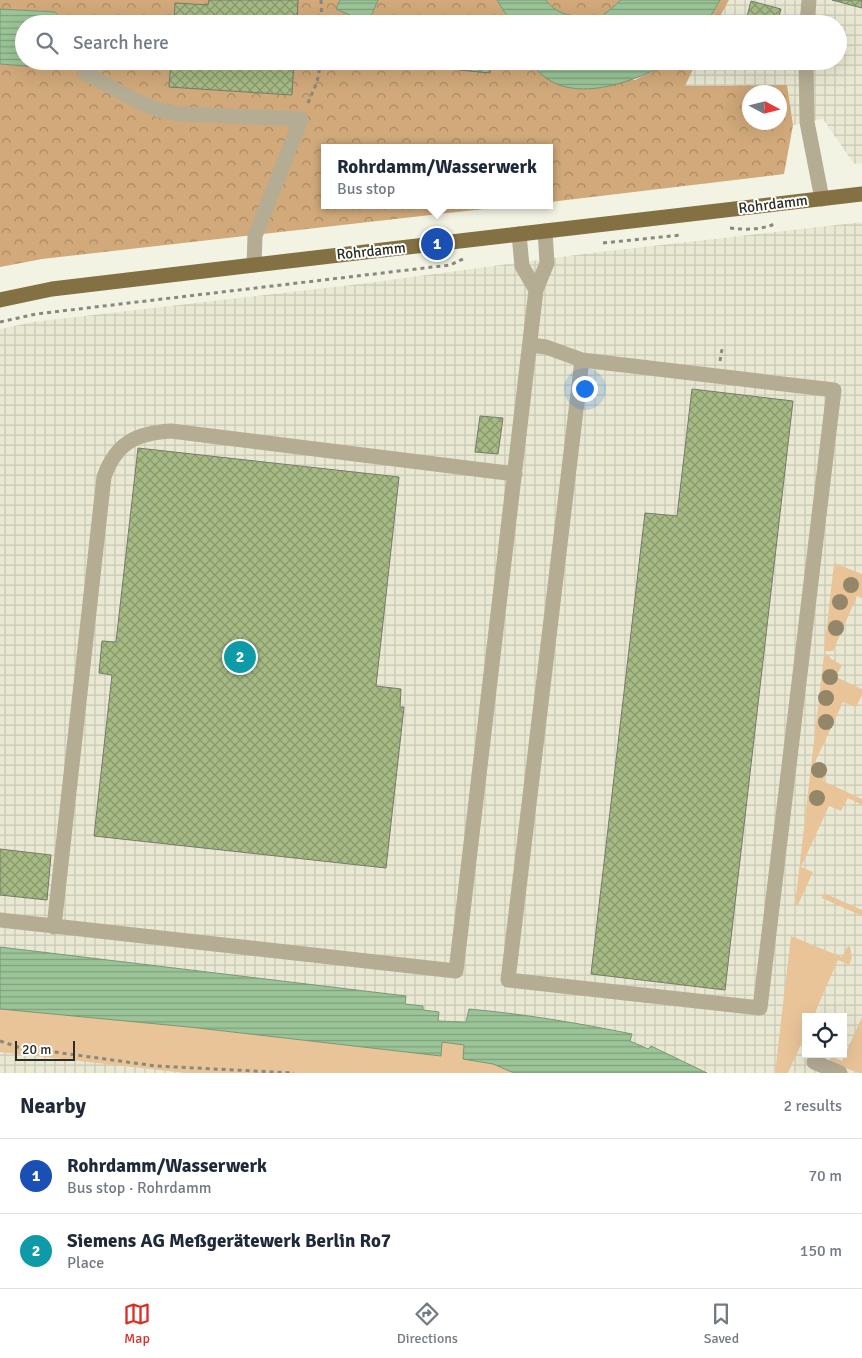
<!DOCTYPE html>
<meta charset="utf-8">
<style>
body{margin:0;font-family:Signika,sans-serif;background:#f2f2f3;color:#1f2937}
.controls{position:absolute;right:15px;bottom:15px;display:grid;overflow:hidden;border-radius:0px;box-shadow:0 5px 20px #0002}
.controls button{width:45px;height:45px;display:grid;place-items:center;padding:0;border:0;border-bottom:1px solid #e0e1e3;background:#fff;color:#1f2937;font:25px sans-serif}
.compass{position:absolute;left:742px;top:85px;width:45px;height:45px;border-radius:50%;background:#fff;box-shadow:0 5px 20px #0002;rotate:97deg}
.scale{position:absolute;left:15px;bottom:12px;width:60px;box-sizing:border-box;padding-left:5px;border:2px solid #2d2d27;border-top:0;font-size:14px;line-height:18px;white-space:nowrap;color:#2d2d27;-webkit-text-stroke:4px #fffffc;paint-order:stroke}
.you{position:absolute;left:584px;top:388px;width:18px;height:18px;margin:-12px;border:4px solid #fff;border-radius:50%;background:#1a73e8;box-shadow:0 0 0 8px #1a73e833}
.badge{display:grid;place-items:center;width:32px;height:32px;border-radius:50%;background:#d93025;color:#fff;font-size:16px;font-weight:700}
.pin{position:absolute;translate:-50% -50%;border:2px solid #fff;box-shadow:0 1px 5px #0006}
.popup{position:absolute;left:321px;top:144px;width:232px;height:65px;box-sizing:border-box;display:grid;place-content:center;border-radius:0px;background:#fff;filter:drop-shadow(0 1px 4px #0005);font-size:16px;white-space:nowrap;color:#747a83}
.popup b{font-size:19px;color:#1f2937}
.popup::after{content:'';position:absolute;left:50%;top:100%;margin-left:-10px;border:10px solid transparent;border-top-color:#fff}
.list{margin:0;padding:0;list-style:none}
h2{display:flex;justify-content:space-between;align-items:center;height:65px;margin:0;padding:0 20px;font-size:21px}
h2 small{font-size:16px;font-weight:400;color:#747a83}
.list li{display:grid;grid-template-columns:32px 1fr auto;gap:15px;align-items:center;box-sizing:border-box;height:75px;padding:0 20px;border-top:1px solid #e0e1e3}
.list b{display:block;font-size:19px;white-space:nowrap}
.list p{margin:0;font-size:16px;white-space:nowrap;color:#747a83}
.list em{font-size:16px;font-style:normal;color:#747a83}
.icon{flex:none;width:28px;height:28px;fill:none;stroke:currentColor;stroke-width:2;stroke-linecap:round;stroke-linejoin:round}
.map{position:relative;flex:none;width:862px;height:1073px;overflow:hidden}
.search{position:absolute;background:#fff;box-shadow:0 5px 20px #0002;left:15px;right:15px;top:15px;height:55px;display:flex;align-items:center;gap:12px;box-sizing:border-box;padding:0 18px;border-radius:28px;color:#747a83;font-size:19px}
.sheet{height:215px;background:#fff}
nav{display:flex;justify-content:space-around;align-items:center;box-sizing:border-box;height:70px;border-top:1px solid #e0e1e3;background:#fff;font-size:14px;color:#747a83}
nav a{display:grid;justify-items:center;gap:2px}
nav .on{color:#d93025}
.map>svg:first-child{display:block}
.industrial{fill:url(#industrial-grid);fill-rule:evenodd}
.grass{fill:#e9c499}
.forest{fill:url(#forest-crowns);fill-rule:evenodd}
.water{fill:url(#water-rules);stroke:#7a9776}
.building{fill:url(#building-cross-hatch);stroke:#757a6d}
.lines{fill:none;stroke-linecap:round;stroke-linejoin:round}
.path{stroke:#88887e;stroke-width:3;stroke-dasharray:4 4;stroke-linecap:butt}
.minor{stroke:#b5ac94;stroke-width:15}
.major{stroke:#837144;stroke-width:15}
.tree{fill:#948669}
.labels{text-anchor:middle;stroke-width:4;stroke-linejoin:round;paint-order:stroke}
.street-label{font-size:15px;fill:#2d2d27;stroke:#fffffc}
</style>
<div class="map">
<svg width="862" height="1073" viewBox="0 0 862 1073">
<defs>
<pattern id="industrial-grid" width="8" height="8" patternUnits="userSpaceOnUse" patternTransform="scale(1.25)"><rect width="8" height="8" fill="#e9e9d3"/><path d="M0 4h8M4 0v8" fill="none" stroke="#c8c8b5"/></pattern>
<pattern id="forest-crowns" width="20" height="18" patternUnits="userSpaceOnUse" patternTransform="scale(1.25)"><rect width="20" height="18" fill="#d1a97a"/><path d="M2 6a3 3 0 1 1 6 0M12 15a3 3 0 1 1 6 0" fill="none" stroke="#aa8a64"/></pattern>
<pattern id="water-rules" width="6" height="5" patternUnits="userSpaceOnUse" patternTransform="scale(1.25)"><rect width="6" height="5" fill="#9bc598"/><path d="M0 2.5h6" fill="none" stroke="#7fa07c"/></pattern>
<pattern id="building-cross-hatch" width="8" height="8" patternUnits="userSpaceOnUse" patternTransform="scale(1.25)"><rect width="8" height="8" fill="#a6bb84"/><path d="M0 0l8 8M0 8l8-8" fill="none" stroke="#88986c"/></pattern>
</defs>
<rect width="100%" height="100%" fill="#f3f3e4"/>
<path class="industrial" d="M729,0H862V163L854,164L823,119L793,125L787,85L684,86L697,61H838V24H716Z
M862,222V1073H0V329L33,322L360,284L591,253ZM806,1017H843V1054H806Z"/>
<path class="grass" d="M834,563L862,574V598L857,596L833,651H824Z
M824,655L830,656V658L842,665L836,677L862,689V695L856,707L843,702L815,762L828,769L823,781L862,799V805L848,798L841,811L829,806L801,867L813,872L798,905H795Z
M824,893L862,910V916L822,898Z
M791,936L842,957L848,946L850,947L852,957L849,965L838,960L813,1017H806V1033L788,1073H775Z
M0,1009L189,1027L440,1056L442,1042L465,1045L464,1059L493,1064L514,1073H185L0,1052Z
M862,1017V1073H858L829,1061L831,1056L842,1061Z"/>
<path class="forest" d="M0,0H340L337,9L372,14L378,0H497L512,24H66L55,12L0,9Z
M546,0H621L599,19C580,18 558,17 546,0Z
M720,0H729L716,24H706Z
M58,61H530L533,68L635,80L671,61H697L685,86L787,85L793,125L784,174L550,202V148H324V205H518L42,259L0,267V64L50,68ZM750,92H780V122H750Z"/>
<path class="water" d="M340,0H378L372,14L366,22L336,9Z
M497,0H546C558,17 580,18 599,19L621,0H720L706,24H512Z
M0,9L55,12L66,24H24V61H58L50,68L0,64Z
M530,61H671C639,80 580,103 546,78C539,72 534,69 530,61Z
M0,947L406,996L405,1004L423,1006V1010L439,1012L438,1021L466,1022L469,1009C524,1014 578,1023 632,1034L630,1041L648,1049L651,1046L707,1073H514L493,1064L463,1059L464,1045L442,1042L441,1056L189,1027L0,1009Z"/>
<path class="building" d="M209,0H298L297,24H174L175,3L208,5Z
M832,0H862V8Z
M751,1L781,9L777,24H745Z
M171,61H294L292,95L169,87Z
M460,61H491L490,73L459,70Z
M692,389L793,401L725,990L591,974L645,513L677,516Z
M480,416L503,418L498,454L475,452Z
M138,448L399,477L376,686L401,689L400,707H404L386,868L94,836L112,675L99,673L102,641L116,642Z
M0,849L51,855L47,900L0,895Z"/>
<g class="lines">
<path class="path" d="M321,0L322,24
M308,103L317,82L321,61
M730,228C747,230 761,230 777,223
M603,243L681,235
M0,322L36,314L450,265L463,259
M720,361L722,349
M0,1041L18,1047L156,1066L294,1073"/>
<path class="minor" d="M807,24L809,0
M806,61L807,122L822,199
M85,73L139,102L159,110L181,114L301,119L255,236L254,265
M519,234L522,266L536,290
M530,345L546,347L582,360L508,980L760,1008L834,390L582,360
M0,920L456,971L536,290L547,263L545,231
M54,927L104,477C116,443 136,433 171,431L515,474
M814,1062L840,1073"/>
<path class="major" d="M0,300L52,289L254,265L862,194"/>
</g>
<g class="tree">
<circle cx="851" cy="585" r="8"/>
<circle cx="840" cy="602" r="8"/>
<circle cx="836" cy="628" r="8"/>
<circle cx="830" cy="677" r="8"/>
<circle cx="826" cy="698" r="8"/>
<circle cx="826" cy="722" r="8"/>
<circle cx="819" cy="770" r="8"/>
<circle cx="817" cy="798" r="8"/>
</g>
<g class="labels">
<g class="street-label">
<text transform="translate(773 204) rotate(-7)" y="5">Rohrdamm</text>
<text transform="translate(371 251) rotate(-6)" y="5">Rohrdamm</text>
</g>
</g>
</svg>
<div class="controls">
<button><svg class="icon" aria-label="locate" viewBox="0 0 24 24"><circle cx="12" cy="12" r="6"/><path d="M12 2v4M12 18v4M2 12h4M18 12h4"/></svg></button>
</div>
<svg class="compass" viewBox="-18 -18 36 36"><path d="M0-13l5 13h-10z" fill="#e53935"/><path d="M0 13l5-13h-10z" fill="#747a83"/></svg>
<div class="scale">20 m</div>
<div class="you"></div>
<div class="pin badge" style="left:437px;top:244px;background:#1a4fb4">1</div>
<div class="popup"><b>Rohrdamm/Wasserwerk</b>Bus stop</div>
<div class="pin badge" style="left:240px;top:657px;background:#0f9aa8">2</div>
<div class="search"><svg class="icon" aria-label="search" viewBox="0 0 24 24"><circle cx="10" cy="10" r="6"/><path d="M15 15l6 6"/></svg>Search here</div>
</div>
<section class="sheet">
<h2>Nearby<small>2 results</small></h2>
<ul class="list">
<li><span class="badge" style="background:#1a4fb4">1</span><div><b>Rohrdamm/Wasserwerk</b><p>Bus stop · Rohrdamm</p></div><em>70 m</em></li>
<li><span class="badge" style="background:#0f9aa8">2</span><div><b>Siemens AG Meßgerätewerk Berlin Ro7</b><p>Place</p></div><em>150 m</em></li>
</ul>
</section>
<nav>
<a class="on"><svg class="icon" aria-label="map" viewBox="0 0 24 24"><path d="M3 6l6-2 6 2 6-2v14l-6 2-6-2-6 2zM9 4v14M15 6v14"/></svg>Map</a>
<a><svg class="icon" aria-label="directions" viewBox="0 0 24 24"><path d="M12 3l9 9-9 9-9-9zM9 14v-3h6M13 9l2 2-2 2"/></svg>Directions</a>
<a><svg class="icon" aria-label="saved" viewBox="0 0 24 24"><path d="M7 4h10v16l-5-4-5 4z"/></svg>Saved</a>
</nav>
